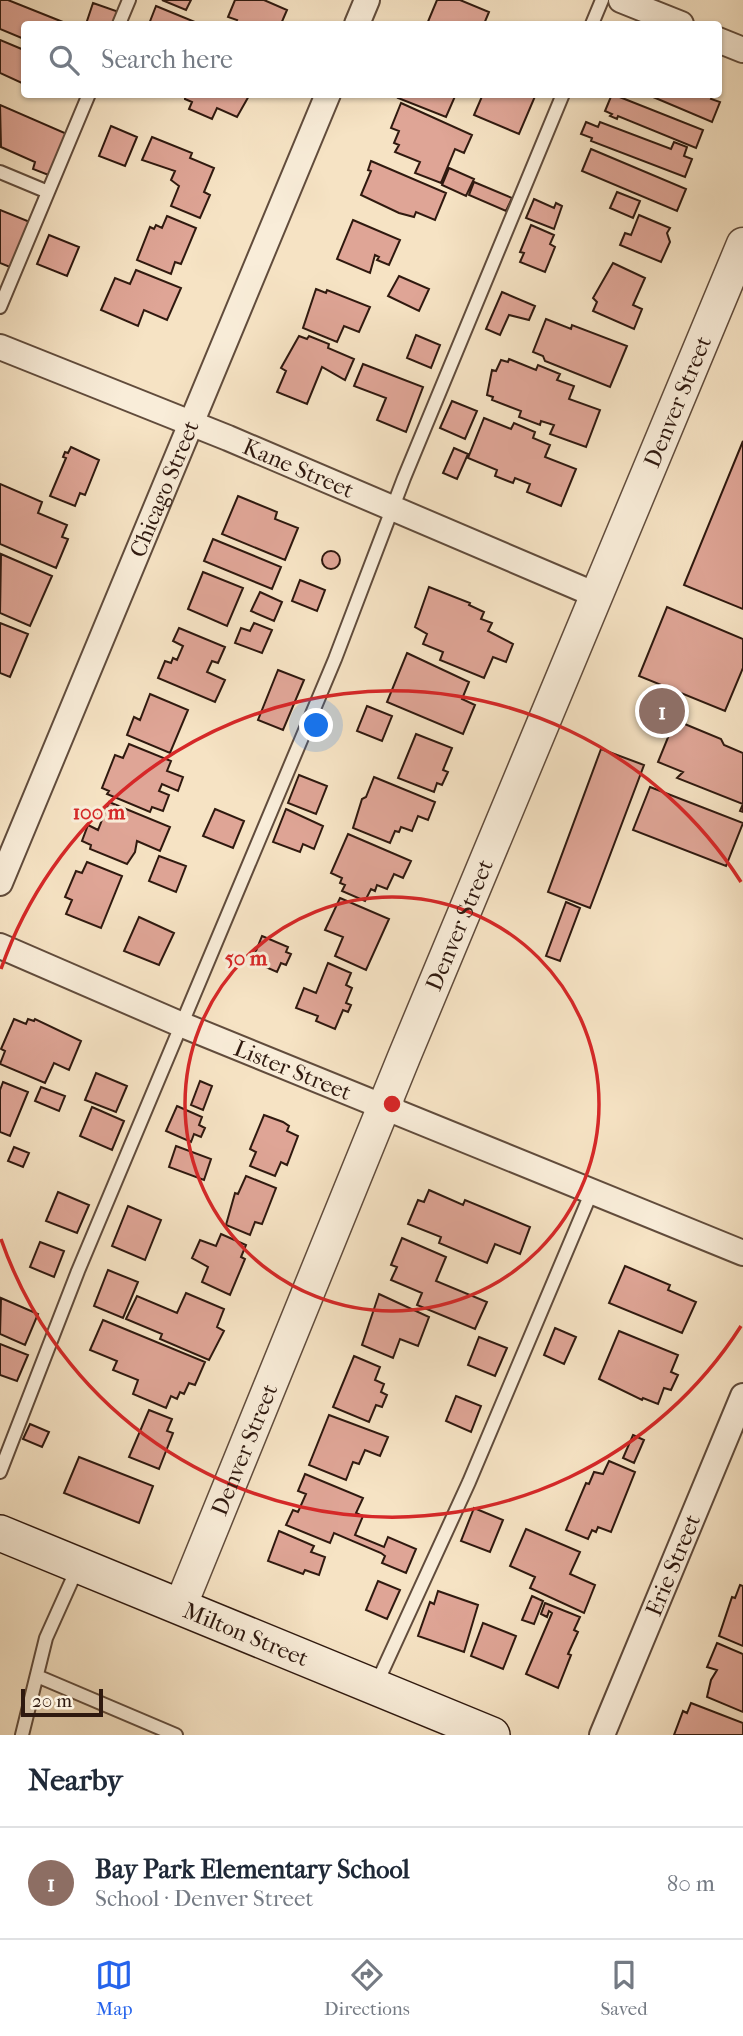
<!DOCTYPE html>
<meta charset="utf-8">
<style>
body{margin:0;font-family:"IM FELL French Canon",serif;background:#f2f2f3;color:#1f2937}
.scale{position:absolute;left:21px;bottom:18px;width:82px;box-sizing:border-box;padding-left:7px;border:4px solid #2f190f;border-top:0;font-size:19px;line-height:24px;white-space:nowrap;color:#2f190f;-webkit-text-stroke:5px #f9edd9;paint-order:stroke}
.you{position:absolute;left:317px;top:726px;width:24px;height:24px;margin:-18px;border:5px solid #fff;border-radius:50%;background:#1a73e8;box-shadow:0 0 0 10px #1a73e833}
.badge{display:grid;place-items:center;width:46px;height:46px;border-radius:50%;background:#2563eb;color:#fff;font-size:23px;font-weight:700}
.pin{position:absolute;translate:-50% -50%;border:4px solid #fff;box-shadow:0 2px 7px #0006}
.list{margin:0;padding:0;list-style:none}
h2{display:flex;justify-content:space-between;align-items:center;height:91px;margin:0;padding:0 28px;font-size:30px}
h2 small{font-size:23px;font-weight:400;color:#747a83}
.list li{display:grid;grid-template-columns:46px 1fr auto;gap:21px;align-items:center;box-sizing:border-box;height:112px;padding:0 28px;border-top:2px solid #e0e1e3}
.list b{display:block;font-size:26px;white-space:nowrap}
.list p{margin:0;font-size:23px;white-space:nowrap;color:#747a83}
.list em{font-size:23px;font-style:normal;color:#747a83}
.icon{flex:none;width:38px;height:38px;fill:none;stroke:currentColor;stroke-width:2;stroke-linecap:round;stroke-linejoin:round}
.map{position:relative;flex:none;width:743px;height:1735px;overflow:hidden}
.search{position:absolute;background:#fff;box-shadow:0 2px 5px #0004;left:21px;right:21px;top:21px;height:77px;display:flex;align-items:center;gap:18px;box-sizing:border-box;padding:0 24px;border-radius:7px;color:#747a83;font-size:26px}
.sheet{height:203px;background:#fff}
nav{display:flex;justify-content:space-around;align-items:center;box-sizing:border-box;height:98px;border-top:2px solid #e0e1e3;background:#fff;font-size:19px;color:#747a83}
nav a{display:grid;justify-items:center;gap:4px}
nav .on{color:#2563eb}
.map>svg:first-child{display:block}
.building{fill:#dfa596;stroke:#2f190f;stroke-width:2}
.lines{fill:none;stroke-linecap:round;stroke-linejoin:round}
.service-casing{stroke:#614c3c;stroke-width:16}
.minor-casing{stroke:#614c3c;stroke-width:28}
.tertiary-casing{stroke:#614c3c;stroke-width:35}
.secondary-casing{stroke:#2f190f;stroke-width:38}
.service{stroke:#f9edd9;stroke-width:12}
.minor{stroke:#f9edd9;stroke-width:24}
.tertiary{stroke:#f9edd9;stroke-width:32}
.secondary{stroke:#f9edd9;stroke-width:35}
.ring{fill:none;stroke:#d62828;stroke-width:3.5}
.labels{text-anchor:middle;stroke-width:6;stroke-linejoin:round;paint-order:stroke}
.street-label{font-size:23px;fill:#2f190f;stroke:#f9edd9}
.centre{fill:#d62828;stroke:#f9edd9;stroke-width:3.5}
.ring-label{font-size:21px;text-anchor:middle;font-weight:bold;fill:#d62828;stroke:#f9edd9;stroke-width:6;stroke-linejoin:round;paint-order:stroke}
</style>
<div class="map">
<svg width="743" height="1735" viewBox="0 0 743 1735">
<rect width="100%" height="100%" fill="#f6e3c4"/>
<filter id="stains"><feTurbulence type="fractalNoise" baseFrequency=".00286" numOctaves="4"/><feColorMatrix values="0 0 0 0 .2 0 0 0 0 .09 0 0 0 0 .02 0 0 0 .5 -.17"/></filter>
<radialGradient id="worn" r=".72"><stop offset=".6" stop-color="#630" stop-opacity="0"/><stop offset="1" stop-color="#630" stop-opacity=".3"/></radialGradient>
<path class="building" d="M0,0H8L68,24H24V39L0,29Z
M162,0H191L186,10Z
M235,0H264L287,10L281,24H235L237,20L228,17Z
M437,0H460L489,12L484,24H427Z
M93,3L119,12L114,24H86Z
M156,6L195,22L194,24H149Z
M0,40L24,50V84L0,73Z
M250,94L237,117L217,108L212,119L189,109L192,102L185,99V94Z
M400,94H456L446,117L398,98Z
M483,94H536L519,134L474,115Z
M612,94L703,130L696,148L618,116L617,119L610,116L612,114L605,111Z
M646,94H713L711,99L720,102L712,122Z
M401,103L472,135L464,153L455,149L441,183L415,173L420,162L395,152L399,145L394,143L399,131L391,128Z
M0,105L67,134L51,176L33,169L35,162L1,147Z
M586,122L598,127L600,122L671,149L674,142L687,147L684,156L692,159L685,177L591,141L592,138L581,134Z
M111,126L137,137L125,166L99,156Z
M152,137L192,153L190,158L214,168L204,192L210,195L200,218L171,206L179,186L171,180L175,171L142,160Z
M591,149L686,189L677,211L582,171Z
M371,161L446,193L435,220L416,212L414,217L399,213L361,195L371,171L368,170Z
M449,168L474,179L466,196L442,185Z
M474,182L512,198L506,211L469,195Z
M617,192L640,201L633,218L610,208Z
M534,199L554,208L556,203L562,206L554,229L526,218Z
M0,210L30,222L10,267L0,263Z
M639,215L670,228L667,233L670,242L661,262L620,245L625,233L631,235Z
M167,216L196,228L181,264L175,262L171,274L137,260L150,227L154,229L156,225L162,228Z
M353,220L400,240L389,265L377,260L379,257L375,255L370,273L337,259Z
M531,225L554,235L550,244L555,247L545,272L520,262L524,253L520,252Z
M49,235L79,247L67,276L37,264Z
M613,263L645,278L633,305L642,309L634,329L593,311L597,302L593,298Z
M136,270L181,288L167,320L144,310L138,326L101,310L115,278L130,284Z
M399,276L429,289L419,311L388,296Z
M316,289L326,293L327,290L370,307L359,332L344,326L337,342L303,328Z
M502,292L535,306L529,320L509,315L500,335L486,329Z
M546,319L571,329L572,325L627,346L610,387L545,361L543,356L533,352Z
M416,335L440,345L431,368L407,358Z
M299,336L307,339L309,336L329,344L328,348L354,359L345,380L322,367L307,404L277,392L286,371L281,368Z
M509,359L536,370L538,365L560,374L557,380L574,386L569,399L600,410L586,447L550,434L554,425L541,421L540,425L519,417L521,411L492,400L493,397L487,395L492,370L496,371L501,360L508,362Z
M363,364L423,387L406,432L377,420L386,398L354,386Z
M452,401L477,411L465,439L440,428Z
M484,418L511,429L514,423L535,432L533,438L550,445L545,457L576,469L561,506L527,492L530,484L515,478L513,483L495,476L497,470L468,458Z
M743,441V609L684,585Z
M71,447L99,460L85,495L80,493L75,506L50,496L66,458L63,457L65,452L68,453Z
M454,448L468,454L457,479L443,473Z
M0,484L42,502L38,513L67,525L62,537L68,539L56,568L0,544Z
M238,496L277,512L275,519L298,528L285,560L222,534Z
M213,539L281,567L272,589L204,561Z
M322 560a9 9 0 1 1 18 0a9 9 0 1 1-18 0Z
M1,554L52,576L30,626L0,613Z
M203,572L243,588L227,626L188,609Z
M300,580L325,590L317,611L292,601Z
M429,587L470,603L469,605L484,612L481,619L492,623L488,631L513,644L506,662L493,657L484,678L440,660L443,652L423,644L427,634L415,627Z
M260,592L282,602L274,621L251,611Z
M667,607L743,639V668L725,711L639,676Z
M0,623L28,634L10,677L0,673Z
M254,623L272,630L262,653L235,643L241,628L250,631Z
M179,628L225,647L218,663L212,661L207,672L225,680L215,702L158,678L165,661L171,663L173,658L177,660L183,646L173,641Z
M407,653L469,682L462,699L475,705L463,734L387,702Z
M278,670L304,680L283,730L258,720Z
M150,694L188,710L170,753L127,735L134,717L140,720Z
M367,706L392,716L382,741L357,731Z
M675,720L721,739L724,745L743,753V812L740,811L743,804L677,778L683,772L658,762Z
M416,734L452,748L443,770L448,772L442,785L437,783L434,792L398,778Z
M129,744L171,761L167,771L183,777L178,791L162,784L159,791L169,795L163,811L152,807L150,812L107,794L109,791L102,788L115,755L123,758Z
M601,749L644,765L590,908L548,892Z
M299,775L327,786L316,814L288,803Z
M374,777L435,802L428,820L418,816L412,831L401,827L399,832L395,831L390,843L353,828L362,799L366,797Z
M650,787L743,823L726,866L633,830Z
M109,802L170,827L160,851L137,841L135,852L127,864L90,849L91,845L82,841L88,825L98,830Z
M215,809L244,821L233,848L203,836Z
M286,809L323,826L314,849L303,844L300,852L273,842Z
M348,834L411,861L403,878L394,874L387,889L377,885L375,891L371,889L365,901L342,891L345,885L340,883L342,878L331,873Z
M159,856L186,866L176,892L149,881Z
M87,862L122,876L101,928L66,914L72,900L65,897L76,871L82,873Z
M340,898L389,919L366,970L335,956L343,937L325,930Z
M566,902L580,908L560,961L546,956Z
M139,917L174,933L159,965L124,951Z
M262,936L288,947L286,952L291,954L286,965L281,963L277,972L252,961Z
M328,963L351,973L346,985L352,988L346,1003L351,1005L348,1012L343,1010L335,1029L316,1021L318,1016L296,1008L304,988L316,993Z
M14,1019L26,1024L28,1019L34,1021L35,1019L81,1041L69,1070L54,1063L45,1083L0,1064L5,1051L1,1049Z
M96,1073L127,1086L116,1112L85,1100Z
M200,1081L212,1086L203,1110L191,1105Z
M3,1082L28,1092L10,1136L0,1132V1090Z
M41,1087L65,1096L59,1111L35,1101Z
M177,1106L202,1117L199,1125L205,1128L201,1137L194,1134L191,1142L166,1131Z
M92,1107L124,1121L112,1150L80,1136Z
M264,1115L283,1122L289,1126L287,1131L298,1136L287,1165L281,1162L275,1176L250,1166L256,1152L250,1149Z
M176,1146L211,1159L204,1180L169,1167Z
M14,1147L29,1153L23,1167L8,1161Z
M246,1176L276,1188L262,1224L255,1222L250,1235L226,1225L235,1193L238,1194Z
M429,1190L463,1205L465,1200L530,1227L520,1254L495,1244L487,1263L439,1243L441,1237L408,1224L418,1200L424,1202Z
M58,1192L89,1205L77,1233L46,1221Z
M128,1206L161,1220L145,1260L112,1246Z
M221,1234L246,1245L241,1257L245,1259L230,1295L202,1282L208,1267L192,1258L200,1240L216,1246Z
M402,1238L446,1257L436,1281L487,1302L475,1329L417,1305L422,1293L391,1280L397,1267L391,1265Z
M40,1242L64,1251L54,1277L30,1267Z
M625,1266L670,1285L668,1290L696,1302L682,1333L609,1303Z
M108,1270L138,1282L123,1318L94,1306Z
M186,1293L224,1309L217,1327L224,1331L209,1360L160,1339L162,1334L126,1319L137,1296L177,1313Z
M379,1294L429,1317L418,1346L400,1339L393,1358L362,1345Z
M1,1298L38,1314L25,1345L0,1334Z
M103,1320L205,1362L195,1385L189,1383L184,1394L180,1392L177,1399L171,1396L166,1408L133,1394L138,1380L113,1370L117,1361L90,1350Z
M555,1328L576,1337L564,1364L544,1355Z
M619,1331L678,1355L671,1372L678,1375L671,1390L664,1388L658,1404L643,1398L642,1400L599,1379Z
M479,1337L507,1348L495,1376L468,1365Z
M0,1344L28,1355L17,1381L0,1375Z
M354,1356L380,1367L375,1380L384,1384L381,1392L387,1395L382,1407L376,1405L369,1422L333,1407Z
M456,1396L481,1406L471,1432L446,1421Z
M149,1410L172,1419L167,1431L173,1433L159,1469L129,1457Z
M329,1415L388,1437L380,1456L365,1450L359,1464L353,1462L346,1480L309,1465Z
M30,1424L49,1432L42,1447L23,1439Z
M633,1435L644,1440L634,1463L623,1458Z
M79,1457L153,1486L139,1523L64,1493Z
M609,1461L635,1472L611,1532L598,1527L596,1532L592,1530L588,1539L566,1530L586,1483L589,1484L594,1472L603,1474Z
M305,1474L363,1498L356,1513L363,1516L355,1535L384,1547L388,1537L416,1549L406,1573L382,1563L385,1556L381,1553L334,1533L330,1543L286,1525L293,1510L298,1512L306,1494L298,1491Z
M474,1508L503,1520L490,1552L461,1541Z
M526,1529L580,1552L570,1574L595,1585L584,1613L530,1588L535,1577L510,1566Z
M279,1531L314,1546L311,1552L325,1557L319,1575L305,1570L303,1574L268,1561Z
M378,1581L400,1590L387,1619L366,1610Z
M740,1585L743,1586V1646L719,1636L732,1597L735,1598Z
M438,1591L478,1605L464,1652L418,1636L430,1602L434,1604Z
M532,1596L543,1601L534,1624L522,1620Z
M545,1603L580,1617L574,1630L578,1632L568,1654L571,1655L558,1688L526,1674L552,1613L549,1611L547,1617L541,1614Z
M483,1623L516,1636L503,1669L471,1656Z
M717,1643L743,1654V1712L707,1697L711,1680L717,1670L707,1667Z
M691,1703L743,1723V1735H674L683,1711L687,1713Z"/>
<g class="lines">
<defs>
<path id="service" d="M119,24L129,0
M592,24L602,0
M0,172L48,192
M0,307L89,94
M0,1472L78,1271L335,659L404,478L563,94
M37,1676L176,1735
M376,1685L469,1482L592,1191
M22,1735L46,1638L77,1569"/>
<g id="minor">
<path d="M621,0L681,24"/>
<path d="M357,24L367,0"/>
<path d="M718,40L743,50"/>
<path id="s1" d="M0,347L228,438L596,595"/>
<path id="s2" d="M0,883L328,94"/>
<path id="s3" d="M0,946L180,1024L743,1253"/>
<path id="s4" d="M602,1735L743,1396"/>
</g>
<g id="tertiary">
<path id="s5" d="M180,1607L404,1057L743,244"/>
</g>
<g id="secondary">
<path id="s6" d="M0,1533L492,1735"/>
</g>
</defs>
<use href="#service" class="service-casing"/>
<use href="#minor" class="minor-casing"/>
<use href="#tertiary" class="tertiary-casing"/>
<use href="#secondary" class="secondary-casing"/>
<use href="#service" class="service"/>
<use href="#minor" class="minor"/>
<use href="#tertiary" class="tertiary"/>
<use href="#secondary" class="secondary"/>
</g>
<g class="ring">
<circle cx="392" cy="1104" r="207"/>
<path d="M741 1326A414 414 0 0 1 1 1239M1 969A414 414 0 0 1 741 882"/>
</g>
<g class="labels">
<g class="street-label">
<text dy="8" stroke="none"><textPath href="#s5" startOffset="1304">Denver Street</textPath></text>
<text dy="8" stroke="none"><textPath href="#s1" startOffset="322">Kane Street</textPath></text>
<text dy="8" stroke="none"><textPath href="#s2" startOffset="427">Chicago Street</textPath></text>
<text dy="8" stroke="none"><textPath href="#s5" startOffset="737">Denver Street</textPath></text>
<text dy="8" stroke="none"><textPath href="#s3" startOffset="318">Lister Street</textPath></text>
<text dy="8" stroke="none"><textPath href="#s5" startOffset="170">Denver Street</textPath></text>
<text dy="8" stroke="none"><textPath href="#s4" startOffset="184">Erie Street</textPath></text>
<text dy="8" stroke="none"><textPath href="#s6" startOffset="266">Milton Street</textPath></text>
</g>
</g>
<circle cx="392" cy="1104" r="10" class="centre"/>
<g class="ring-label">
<text x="99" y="819">100 m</text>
<text x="246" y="965">50 m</text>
</g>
<rect width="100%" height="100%" filter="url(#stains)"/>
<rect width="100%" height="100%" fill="url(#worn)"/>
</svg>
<div class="scale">20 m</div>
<div class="you"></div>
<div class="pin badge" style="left:662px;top:711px;background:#8d6e63">1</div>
<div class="search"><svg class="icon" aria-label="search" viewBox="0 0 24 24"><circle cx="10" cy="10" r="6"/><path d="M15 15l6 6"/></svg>Search here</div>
</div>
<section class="sheet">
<h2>Nearby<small></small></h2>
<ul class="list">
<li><span class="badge" style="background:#8d6e63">1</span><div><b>Bay Park Elementary School</b><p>School · Denver Street</p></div><em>80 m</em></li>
</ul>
</section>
<nav>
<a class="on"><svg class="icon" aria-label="map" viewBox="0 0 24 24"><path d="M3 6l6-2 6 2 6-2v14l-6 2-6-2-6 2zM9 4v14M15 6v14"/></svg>Map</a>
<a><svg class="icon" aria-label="directions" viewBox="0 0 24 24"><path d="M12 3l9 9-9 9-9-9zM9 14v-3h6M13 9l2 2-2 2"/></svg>Directions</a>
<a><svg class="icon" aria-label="saved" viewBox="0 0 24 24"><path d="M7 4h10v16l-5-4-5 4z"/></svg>Saved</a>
</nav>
